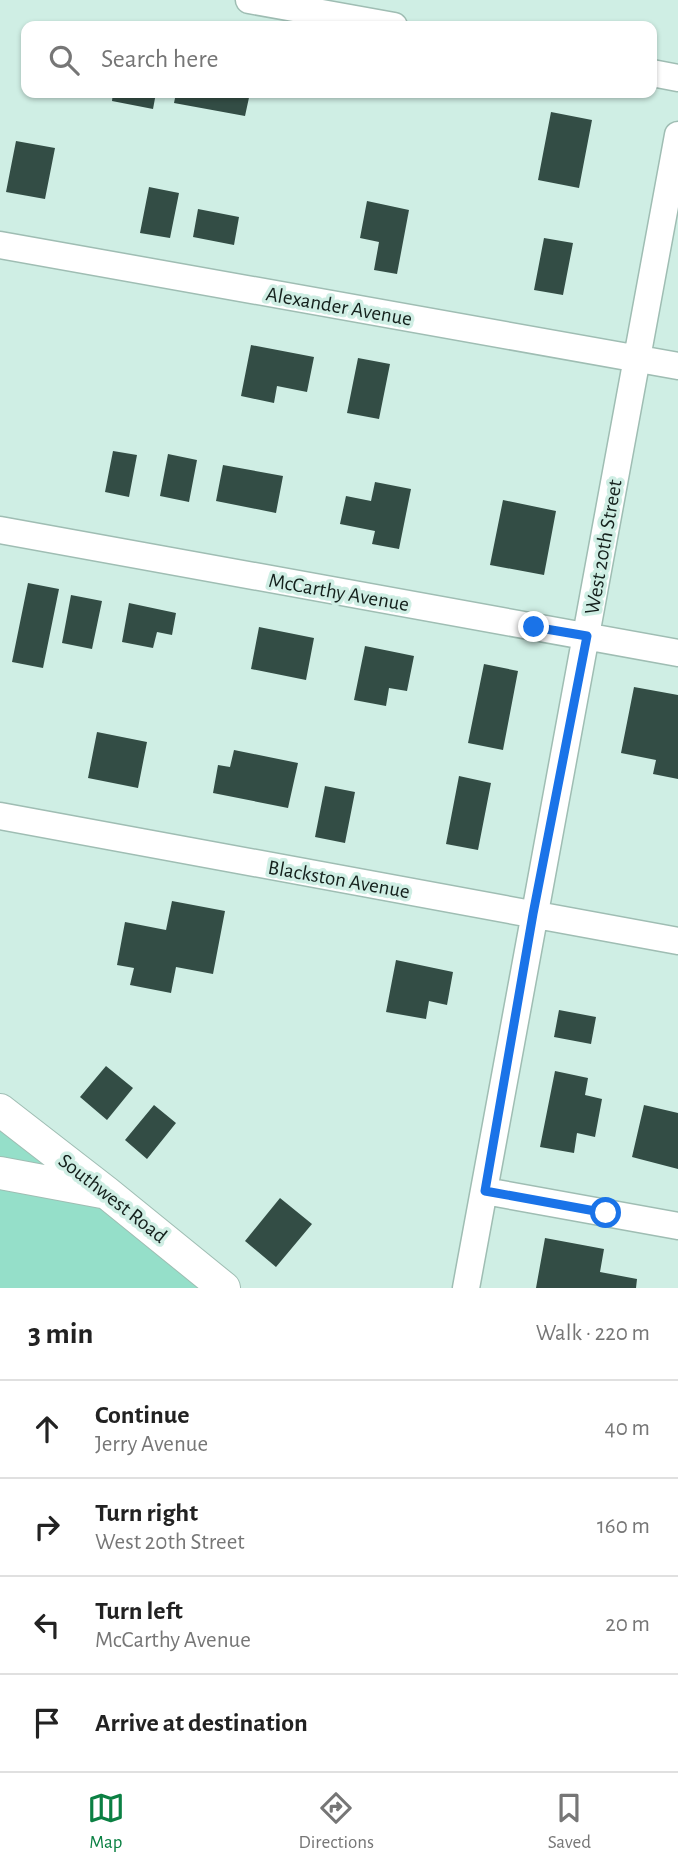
<!DOCTYPE html>
<meta charset="utf-8">
<style>
body{margin:0;font-family:"Alegreya Sans",sans-serif;background:#f6f6f6;color:#222}
.stop{position:absolute;width:21px;height:21px;margin:-16px;border:5px solid #1a73e8;border-radius:50%;background:#fff}
.stop.end{background:#1a73e8;border-color:#fff;box-shadow:0 2px 7px #0008}
.list{margin:0;padding:0;list-style:none}
h2{display:flex;justify-content:space-between;align-items:center;height:91px;margin:0;padding:0 28px;font-size:30px}
h2 small{font-size:23px;font-weight:400;color:#767676}
.list li{display:grid;grid-template-columns:46px 1fr auto;gap:21px;align-items:center;box-sizing:border-box;height:98px;padding:0 28px;border-top:2px solid #e0e0e0}
.list b{display:block;font-size:26px;white-space:nowrap}
.list p{margin:0;font-size:23px;white-space:nowrap;color:#767676}
.list em{font-size:23px;font-style:normal;color:#767676}
.icon{flex:none;width:38px;height:38px;fill:none;stroke:currentColor;stroke-width:2;stroke-linecap:round;stroke-linejoin:round}
.map{position:relative;flex:none;width:678px;height:1288px;overflow:hidden}
.search{position:absolute;background:#fff;box-shadow:0 2px 5px #0004;left:21px;right:21px;top:21px;height:77px;display:flex;align-items:center;gap:18px;box-sizing:border-box;padding:0 24px;border-radius:14px;color:#767676;font-size:26px}
.sheet{height:483px;background:#fff}
nav{display:flex;justify-content:space-around;align-items:center;box-sizing:border-box;height:98px;border-top:2px solid #e0e0e0;background:#fff;font-size:19px;color:#767676}
nav a{display:grid;justify-items:center;gap:4px}
nav .on{color:#0b8043}
.map>svg:first-child{display:block}
.green{fill:#95dfc9}
.building{fill:#334d45}
.lines{fill:none;stroke-linecap:round;stroke-linejoin:round}
.minor-casing{stroke:#9fbdb3;stroke-width:29}
.tertiary-casing{stroke:#9fbdb3;stroke-width:34}
.minor{stroke:#fff;stroke-width:26}
.tertiary{stroke:#fff;stroke-width:32}
.route{stroke:#1a73e8;stroke-width:9}
.labels{text-anchor:middle;stroke-width:7;stroke-linejoin:round;paint-order:stroke}
.street-label{font-size:21px;fill:#14201c;stroke:#cfeee4}
</style>
<div class="map">
<svg width="678" height="1288" viewBox="0 0 678 1288">
<rect width="100%" height="100%" fill="#cfeee4"/>
<path class="green" d="M0,1126L59,1172L0,1161Z
M0,1185L99,1203L205,1288H0Z"/>
<path class="building" d="M113,93H156L153,109L112,101Z
M176,93H250L245,116L174,103Z
M551,112L592,120L579,188L538,180Z
M16,141L55,148L45,199L6,192Z
M149,187L179,193L170,238L140,233Z
M367,201L409,210L397,274L374,270L379,242L360,238Z
M198,209L239,217L234,245L193,237Z
M544,238L573,243L563,295L534,290Z
M251,345L314,357L307,392L277,386L274,403L241,396Z
M358,358L390,364L379,419L347,413Z
M113,451L137,455L129,497L105,492Z
M168,454L197,460L189,502L160,496Z
M223,465L283,476L276,513L216,501Z
M375,482L411,489L399,549L372,544L375,531L340,524L346,496L371,501Z
M503,500L556,511L544,575L490,565Z
M28,583L59,589L43,668L12,662Z
M71,595L102,601L92,649L62,643Z
M129,603L176,613L172,635L157,632L153,648L122,642Z
M259,627L314,638L306,680L251,669Z
M365,646L414,656L407,691L389,688L386,706L354,700Z
M484,664L518,671L503,750L468,743Z
M634,687L678,695V779L653,774L656,760L621,753Z
M97,732L147,742L138,788L88,778Z
M234,750L298,763L288,808L213,793L218,765L230,767Z
M459,776L491,783L478,850L446,844Z
M325,786L355,792L345,843L315,837Z
M172,901L225,911L213,974L176,967L171,993L130,985L134,968L117,965L125,922L166,930Z
M396,960L453,972L447,1005L429,1001L426,1019L386,1012Z
M559,1010L596,1017L591,1044L554,1037Z
M106,1066L133,1088L107,1120L80,1097Z
M555,1071L588,1078L585,1095L602,1099L595,1137L577,1133L574,1153L540,1147Z
M154,1105L176,1123L147,1159L125,1140Z
M644,1105L678,1113V1169L632,1157Z
M280,1198L312,1224L276,1267L245,1241Z
M545,1238L604,1249L600,1272L637,1279L636,1288H536Z"/>
<g class="lines">
<defs>
<path id="minor" d="M249,0L394,26
M652,73L678,78
M0,245L678,366
M0,530L678,653
M0,816L678,941
M485,1191L678,1226
M466,1288L678,135"/>
<path id="tertiary" d="M0,1110L107,1193L224,1288
M0,1173L102,1192"/>
</defs>
<use href="#minor" class="minor-casing"/>
<use href="#tertiary" class="tertiary-casing"/>
<use href="#minor" class="minor"/>
<use href="#tertiary" class="tertiary"/>
</g>
<g class="lines">
<path class="route" d="M534,627L587,636L533,914L485,1191L606,1213"/>
</g>
<g class="labels">
<g class="street-label">
<text transform="translate(339 306) rotate(10)" y="7">Alexander Avenue</text>
<text transform="translate(603 547) rotate(-80)" y="7">West 20th Street</text>
<text transform="translate(339 592) rotate(10)" y="7">McCarthy Avenue</text>
<text transform="translate(339 879) rotate(10)" y="7">Blackston Avenue</text>
<text transform="translate(113 1198) rotate(38)" y="7">Southwest Road</text>
</g>
</g>
</svg>
<div class="stop" style="left:606px;top:1213px"></div>
<div class="stop end" style="left:534px;top:627px"></div>
<div class="search"><svg class="icon" aria-label="search" viewBox="0 0 24 24"><circle cx="10" cy="10" r="6"/><path d="M15 15l6 6"/></svg>Search here</div>
</div>
<section class="sheet">
<h2>3 min<small>Walk · 220 m</small></h2>
<ul class="list">
<li><svg class="icon" aria-label="ahead" viewBox="0 0 24 24"><path d="M12 20V5M6 11l6-6 6 6"/></svg><div><b>Continue</b><p>Jerry Avenue</p></div><em>40 m</em></li>
<li><svg class="icon" aria-label="right" viewBox="0 0 24 24"><path d="M7 20v-9h11M14 6l5 5-5 5"/></svg><div><b>Turn right</b><p>West 20th Street</p></div><em>160 m</em></li>
<li><svg class="icon" aria-label="left" viewBox="0 0 24 24"><path d="M17 20v-9H6M10 6l-5 5 5 5"/></svg><div><b>Turn left</b><p>McCarthy Avenue</p></div><em>20 m</em></li>
<li><svg class="icon" aria-label="arrive" viewBox="0 0 24 24"><path d="M6 21V4h12l-3 4 3 4H6"/></svg><div><b>Arrive at destination</b></div></li>
</ul>
</section>
<nav>
<a class="on"><svg class="icon" aria-label="map" viewBox="0 0 24 24"><path d="M3 6l6-2 6 2 6-2v14l-6 2-6-2-6 2zM9 4v14M15 6v14"/></svg>Map</a>
<a><svg class="icon" aria-label="directions" viewBox="0 0 24 24"><path d="M12 3l9 9-9 9-9-9zM9 14v-3h6M13 9l2 2-2 2"/></svg>Directions</a>
<a><svg class="icon" aria-label="saved" viewBox="0 0 24 24"><path d="M7 4h10v16l-5-4-5 4z"/></svg>Saved</a>
</nav>
